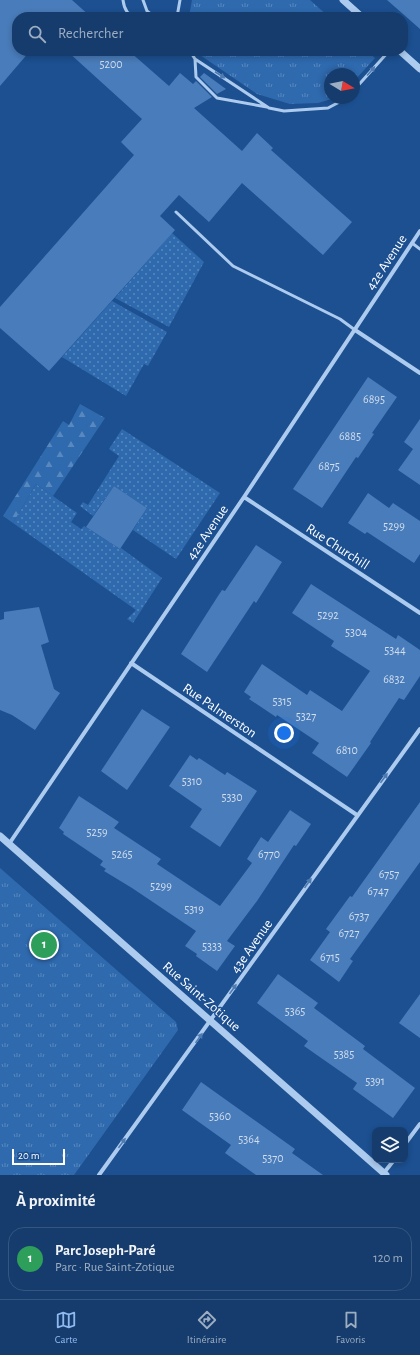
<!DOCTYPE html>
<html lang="fr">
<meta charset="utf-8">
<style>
body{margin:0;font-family:"Alegreya Sans",sans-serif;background:#224775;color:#f1f3f6}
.controls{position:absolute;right:12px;bottom:12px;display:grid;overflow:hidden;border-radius:8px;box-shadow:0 2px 6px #0003}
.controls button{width:36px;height:36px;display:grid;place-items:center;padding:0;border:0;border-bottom:1px solid #345680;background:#153c6d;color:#f1f3f6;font:20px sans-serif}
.compass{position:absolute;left:324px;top:68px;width:36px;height:36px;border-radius:50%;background:#153c6d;box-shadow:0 2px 6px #0003;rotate:100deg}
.scale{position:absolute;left:12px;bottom:10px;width:53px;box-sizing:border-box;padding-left:4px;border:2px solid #fff;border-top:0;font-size:11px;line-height:14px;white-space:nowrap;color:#fff;-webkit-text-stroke:3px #1c5091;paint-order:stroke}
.you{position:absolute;left:284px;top:733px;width:14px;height:14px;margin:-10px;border:3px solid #fff;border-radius:50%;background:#1a73e8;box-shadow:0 0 0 6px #1a73e833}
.badge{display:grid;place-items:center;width:26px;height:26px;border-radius:50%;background:#90b9f0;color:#fff;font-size:13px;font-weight:700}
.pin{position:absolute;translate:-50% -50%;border:2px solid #fff;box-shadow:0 1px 4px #0006}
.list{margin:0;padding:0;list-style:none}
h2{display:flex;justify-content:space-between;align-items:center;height:52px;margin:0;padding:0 16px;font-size:17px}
h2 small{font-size:13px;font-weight:400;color:#9dadc2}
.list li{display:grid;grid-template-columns:26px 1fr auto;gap:12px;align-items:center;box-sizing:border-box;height:64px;margin:0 8px 8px;padding:0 8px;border:1px solid #345680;border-radius:16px}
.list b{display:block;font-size:15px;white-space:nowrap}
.list p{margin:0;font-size:13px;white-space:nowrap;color:#9dadc2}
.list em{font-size:13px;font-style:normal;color:#9dadc2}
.icon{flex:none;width:22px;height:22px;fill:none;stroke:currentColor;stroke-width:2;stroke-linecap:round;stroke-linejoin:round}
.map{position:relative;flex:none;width:420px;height:1175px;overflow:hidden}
.search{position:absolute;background:#153c6d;box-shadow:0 2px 6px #0003;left:12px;right:12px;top:12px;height:44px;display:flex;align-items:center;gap:10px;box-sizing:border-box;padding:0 14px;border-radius:16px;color:#9dadc2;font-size:15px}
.sheet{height:124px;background:#153c6d}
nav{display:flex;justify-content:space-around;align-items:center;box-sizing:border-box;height:56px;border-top:1px solid #345680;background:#153c6d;font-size:11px;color:#9dadc2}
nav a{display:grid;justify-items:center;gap:2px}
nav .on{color:#90b9f0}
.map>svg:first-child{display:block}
.grass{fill:url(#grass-dots)}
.forest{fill:url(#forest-firs)}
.park{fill:url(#park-tufts)}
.building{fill:#497cba}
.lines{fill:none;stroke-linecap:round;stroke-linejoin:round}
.service{stroke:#accbee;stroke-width:3}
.minor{stroke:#accbee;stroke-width:4}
.tertiary{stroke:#accbee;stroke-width:7}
.oneway{fill:#4e7bb2}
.labels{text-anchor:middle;stroke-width:3;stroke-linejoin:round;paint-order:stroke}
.number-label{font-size:12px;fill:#d2deee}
.street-label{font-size:14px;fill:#fff;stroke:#1c5091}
</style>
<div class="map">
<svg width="420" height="1175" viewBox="0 0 420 1175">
<defs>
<pattern id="grass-dots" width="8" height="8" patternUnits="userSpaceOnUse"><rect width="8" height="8" fill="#2f6aaf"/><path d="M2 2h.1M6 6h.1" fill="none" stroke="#5988bf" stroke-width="1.8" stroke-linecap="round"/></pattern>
<pattern id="forest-firs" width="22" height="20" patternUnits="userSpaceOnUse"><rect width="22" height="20" fill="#2f6aaf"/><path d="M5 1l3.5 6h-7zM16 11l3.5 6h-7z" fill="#5988bf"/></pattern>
<pattern id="park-tufts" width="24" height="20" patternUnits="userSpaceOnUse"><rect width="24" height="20" fill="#2f6aaf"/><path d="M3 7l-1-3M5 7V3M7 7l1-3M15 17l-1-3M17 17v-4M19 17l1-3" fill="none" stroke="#5988bf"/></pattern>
</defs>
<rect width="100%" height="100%" fill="#1c5091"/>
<path class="grass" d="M172,233L204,262L169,327L115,298Z
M112,301L167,332L148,366L144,364L126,396L62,357Z
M122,429L220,493L176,559L133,530L147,508L114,486L93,516L80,506L83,502L88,505L119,456L109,449Z
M36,484L77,513L71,522L81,529L84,526L120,549L121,548L162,578L133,623L127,619L136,610L13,523Z"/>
<path class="forest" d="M80,404L105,418L53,496L36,484L13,523L3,516L63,421L69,425Z"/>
<path class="park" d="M192,0H310L329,17H189Z
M198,51H367L375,58L354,81V74H330V98H335L318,103L290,104L257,94L200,55Z
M0,868L176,1022L178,1030L74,1175H0Z"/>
<path class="building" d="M0,0H72L91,17H17V51H30L0,86Z
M387,0H420V29L403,14Z
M67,51H129L169,86L180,73L193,84L196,81L212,97L194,108L242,151L257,133L273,148L271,150L352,222L323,255L242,183L209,222L179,195L160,216L175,230L49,371L0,328V307L134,155L121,142L142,119Z
M204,73L226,89L217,94L200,77Z
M368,377L397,397L372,433L374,434L358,458L356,457L322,508L293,489Z
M420,419V485L398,470L413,449L404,442Z
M114,486L147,508L120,549L86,527Z
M368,493L389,508L393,503L420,521V554L414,563L367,532L365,534L348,523Z
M256,545L282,562L256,603L254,601L207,672L181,654L218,596L222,590L225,591Z
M311,584L396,639L398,635L420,650V676L404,700L399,698L370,742L371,743L347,777L312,753L319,743L277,715L276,717L249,699L251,697L244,692L262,664L307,695L310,690L342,711L370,671L331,646L334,641L292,613Z
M39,607L49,642L41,645L54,689L60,693L35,730L12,715L0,710V620L4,619V612Z
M142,709L170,727L127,790L101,771Z
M190,755L197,760L199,758L225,775L227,772L257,791L220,847L190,827L202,809L169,786Z
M79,796L119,822L114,828L161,859L157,864L220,906L252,863L247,859L261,837L268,842L290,810L311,824L296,846L294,845L257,901L227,941L235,946L217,971L196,956L197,954L185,946L196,931L132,888L104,871L106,869L100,865L103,861L63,834L64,832L59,828Z
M420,802V862L350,959L353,961L339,982L310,960L330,932L326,929L350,896L352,897Z
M278,974L318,1003L314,1008L365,1046L363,1049L415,1088L393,1118L353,1089L357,1083L304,1046L308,1041L257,1003Z
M420,994V1038L399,1023Z
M201,1082L295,1149L292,1153L323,1175H256L225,1153L231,1145L182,1110Z"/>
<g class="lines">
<path class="service" d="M123,0C124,8 127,15 135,17
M143,0L147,11L154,17
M177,17L180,0
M190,51L195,59L269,108L284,111L328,108L347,98
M195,59L196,77L217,98L267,107
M354,90L389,51
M176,212L233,266L340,319L355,330
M412,243L420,249"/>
<path class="minor" d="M355,330L420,373
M244,497L420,613
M131,663L357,815
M9,844L244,497L420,231
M405,1144L420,1124
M383,1174L394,1160
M99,1175C207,1027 312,877 420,729"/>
<path class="tertiary" d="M343,0L362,17
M400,51L420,69
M0,836L386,1175"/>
</g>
<defs><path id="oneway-solid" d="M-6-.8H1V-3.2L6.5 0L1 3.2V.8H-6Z"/></defs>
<g class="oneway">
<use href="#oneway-solid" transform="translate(371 71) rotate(-49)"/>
<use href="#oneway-solid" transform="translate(220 75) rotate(33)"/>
<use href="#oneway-solid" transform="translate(384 778) rotate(-54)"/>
<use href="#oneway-solid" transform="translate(308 883) rotate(-55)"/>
<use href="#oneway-solid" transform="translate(233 989) rotate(-55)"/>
<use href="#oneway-solid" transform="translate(199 1038) rotate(-55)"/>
<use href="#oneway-solid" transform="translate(122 1143) rotate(-54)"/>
</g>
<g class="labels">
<g class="number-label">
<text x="111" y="68">5200</text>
<text x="374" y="403">6895</text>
<text x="350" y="440">6885</text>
<text x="329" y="470">6875</text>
<text x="394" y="530">5299</text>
<text x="328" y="619">5292</text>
<text x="356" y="636">5304</text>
<text x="395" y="654">5344</text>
<text x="394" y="683">6832</text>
<text x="282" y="705">5315</text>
<text x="306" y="720">5327</text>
<text x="347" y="754">6810</text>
<text x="192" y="785">5310</text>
<text x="232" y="801">5330</text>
<text x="97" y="836">5259</text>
<text x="122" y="858">5265</text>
<text x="269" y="858">6770</text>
<text x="389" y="878">6757</text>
<text x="161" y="890">5299</text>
<text x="378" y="895">6747</text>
<text x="194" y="913">5319</text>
<text x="359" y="920">6737</text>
<text x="349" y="937">6727</text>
<text x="212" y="950">5333</text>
<text x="330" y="961">6715</text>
<text x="295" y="1015">5365</text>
<text x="344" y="1058">5385</text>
<text x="375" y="1085">5391</text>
<text x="220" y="1120">5360</text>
<text x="249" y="1143">5364</text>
<text x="273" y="1162">5370</text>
</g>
<g class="street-label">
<text transform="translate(386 262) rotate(-57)" y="5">42e Avenue</text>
<text transform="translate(207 532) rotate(-56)" y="5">42e Avenue</text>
<text transform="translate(338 546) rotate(33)" y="5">Rue Churchill</text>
<text transform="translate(220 710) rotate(34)" y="5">Rue Palmerston</text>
<text transform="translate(251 946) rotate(-55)" y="5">43e Avenue</text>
<text transform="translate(202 996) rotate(41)" y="5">Rue Saint-Zotique</text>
</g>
</g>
</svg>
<div class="controls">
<button><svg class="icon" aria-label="layers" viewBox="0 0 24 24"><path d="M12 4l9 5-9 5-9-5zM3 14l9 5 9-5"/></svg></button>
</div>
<svg class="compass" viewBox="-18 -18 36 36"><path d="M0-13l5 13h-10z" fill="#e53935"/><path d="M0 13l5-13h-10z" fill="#9dadc2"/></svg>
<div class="scale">20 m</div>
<div class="you"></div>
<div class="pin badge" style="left:44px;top:945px;background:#2e9e5b">1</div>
<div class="search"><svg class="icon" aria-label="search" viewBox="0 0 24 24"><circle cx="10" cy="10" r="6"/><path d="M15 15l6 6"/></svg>Rechercher</div>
</div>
<section class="sheet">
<h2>À proximité<small></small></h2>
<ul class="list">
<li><span class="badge" style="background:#2e9e5b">1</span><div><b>Parc Joseph-Paré</b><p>Parc · Rue Saint-Zotique</p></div><em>120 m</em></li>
</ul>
</section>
<nav>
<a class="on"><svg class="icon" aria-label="map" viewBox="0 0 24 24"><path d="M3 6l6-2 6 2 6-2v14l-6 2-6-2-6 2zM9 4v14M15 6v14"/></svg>Carte</a>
<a><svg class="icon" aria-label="directions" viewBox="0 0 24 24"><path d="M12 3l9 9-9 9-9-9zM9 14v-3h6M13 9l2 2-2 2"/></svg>Itinéraire</a>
<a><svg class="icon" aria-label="saved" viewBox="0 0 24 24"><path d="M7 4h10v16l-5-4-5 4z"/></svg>Favoris</a>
</nav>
